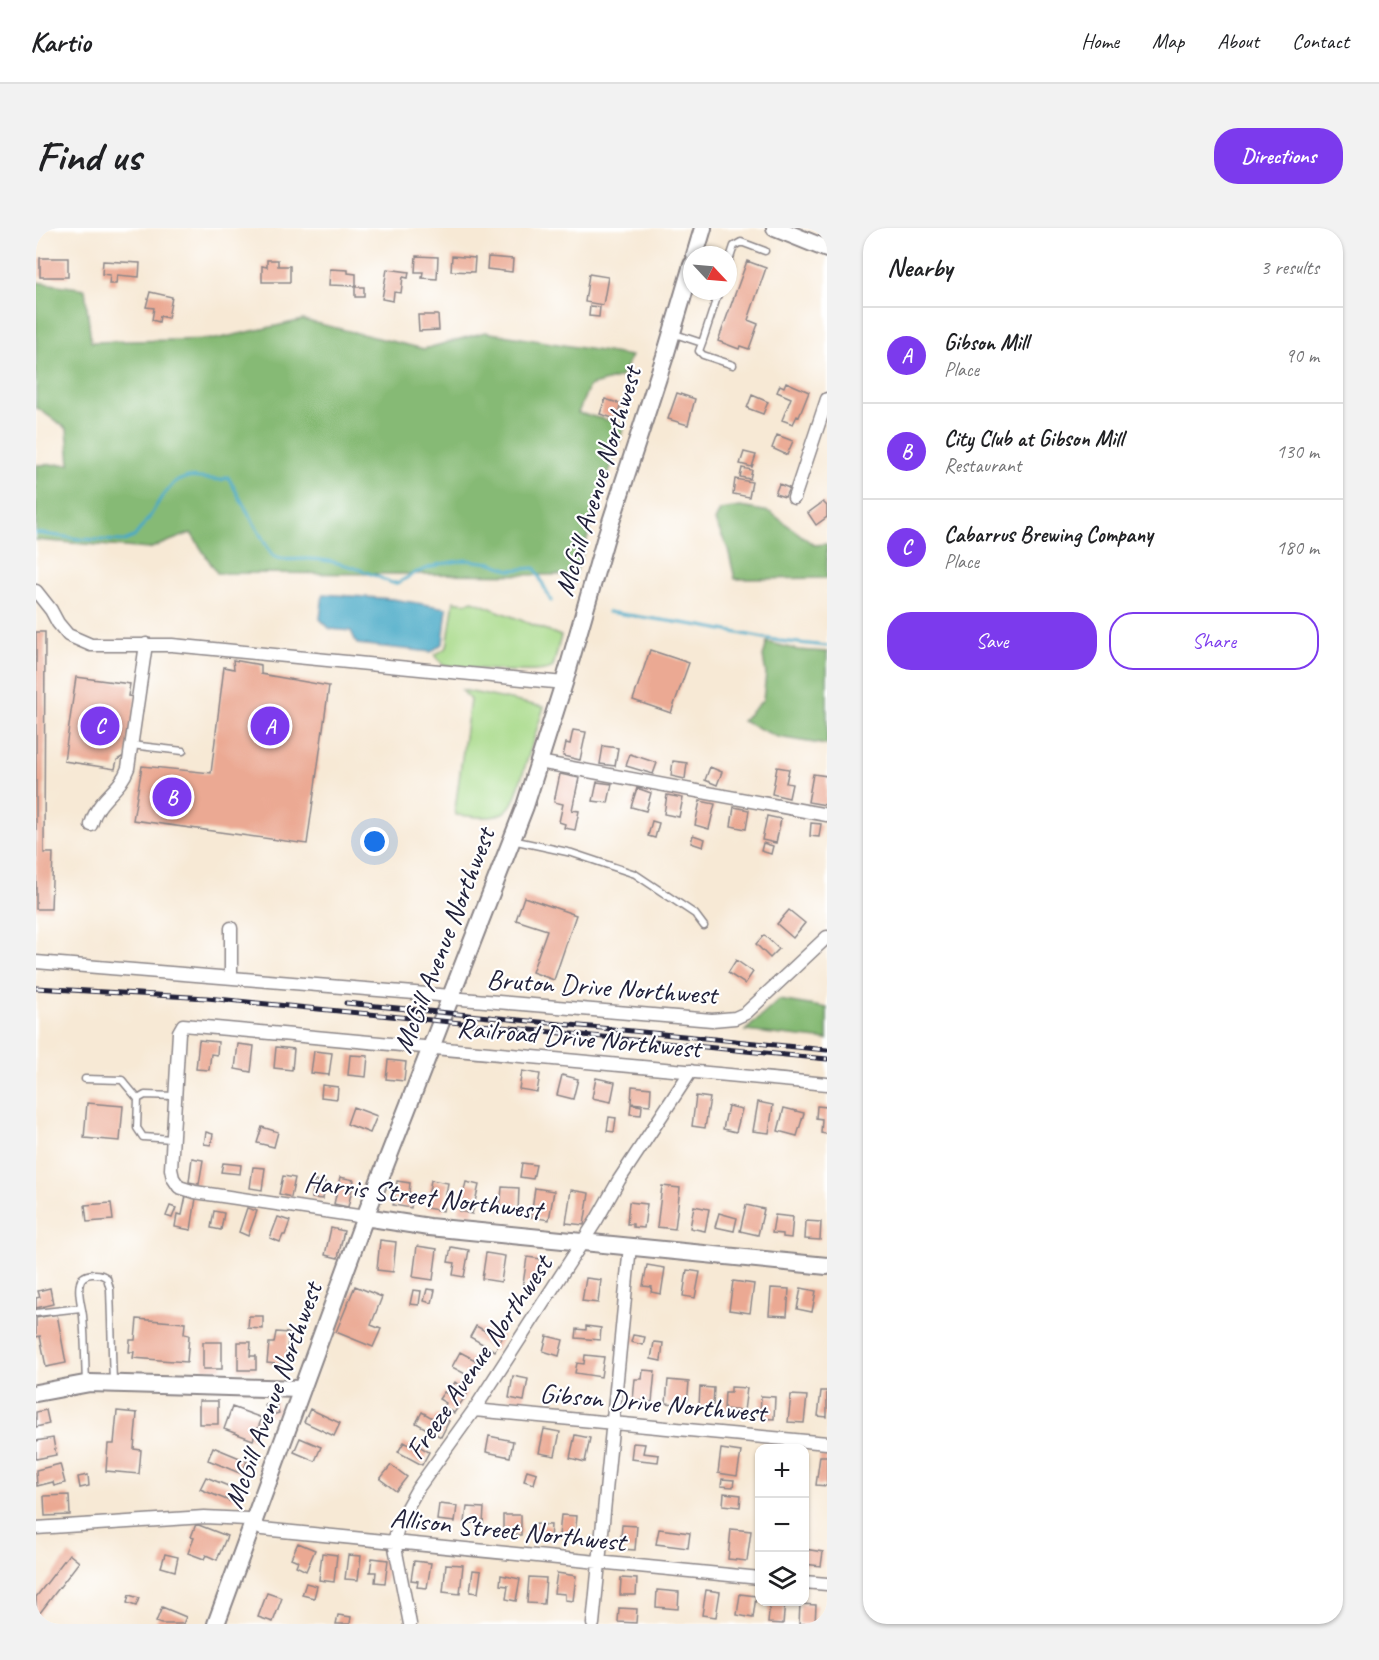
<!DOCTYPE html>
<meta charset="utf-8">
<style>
body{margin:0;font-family:Caveat,sans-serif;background:#f2f2f2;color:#202124}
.controls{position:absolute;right:18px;bottom:18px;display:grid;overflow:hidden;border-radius:12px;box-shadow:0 2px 4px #0004}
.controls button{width:54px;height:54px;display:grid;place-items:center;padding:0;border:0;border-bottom:2px solid #e0e0e0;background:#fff;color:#202124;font:30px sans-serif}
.compass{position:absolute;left:647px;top:18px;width:54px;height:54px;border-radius:50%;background:#fff;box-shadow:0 2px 4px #0004;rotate:116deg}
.you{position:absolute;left:339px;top:614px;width:21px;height:21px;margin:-15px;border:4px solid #fff;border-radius:50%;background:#1a73e8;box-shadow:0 0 0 9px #1a73e833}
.badge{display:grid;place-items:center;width:39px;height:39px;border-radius:50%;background:#7c3aed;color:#fff;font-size:20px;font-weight:700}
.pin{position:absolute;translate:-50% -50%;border:3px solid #fff;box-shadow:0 2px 6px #0006}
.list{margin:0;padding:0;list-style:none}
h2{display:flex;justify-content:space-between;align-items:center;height:78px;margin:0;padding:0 24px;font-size:26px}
h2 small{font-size:20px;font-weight:400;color:#757577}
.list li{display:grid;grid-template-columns:39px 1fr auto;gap:18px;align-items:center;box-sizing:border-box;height:96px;padding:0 24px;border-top:2px solid #e0e0e0}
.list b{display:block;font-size:22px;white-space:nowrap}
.list p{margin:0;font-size:20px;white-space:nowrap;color:#757577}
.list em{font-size:20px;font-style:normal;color:#757577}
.actions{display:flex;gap:12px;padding:18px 24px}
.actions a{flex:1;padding:14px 0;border:2px solid #7c3aed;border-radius:24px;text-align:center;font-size:21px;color:#7c3aed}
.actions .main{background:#7c3aed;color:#fff}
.icon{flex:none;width:33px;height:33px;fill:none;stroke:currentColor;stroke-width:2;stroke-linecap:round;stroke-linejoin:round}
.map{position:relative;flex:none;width:791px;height:1396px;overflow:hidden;border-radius:24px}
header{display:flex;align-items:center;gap:36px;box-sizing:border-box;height:84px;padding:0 30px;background:#fff;border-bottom:2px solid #e0e0e0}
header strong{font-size:28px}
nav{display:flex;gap:33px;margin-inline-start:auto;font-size:21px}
.intro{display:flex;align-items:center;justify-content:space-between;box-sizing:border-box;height:144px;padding:0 36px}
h1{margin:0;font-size:42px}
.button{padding:15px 27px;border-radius:24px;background:#7c3aed;color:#fff;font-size:21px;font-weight:700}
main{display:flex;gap:36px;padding:0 36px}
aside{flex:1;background:#fff;border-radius:24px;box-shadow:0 2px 4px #0004}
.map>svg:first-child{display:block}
.green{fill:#a8da89;stroke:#657e62;stroke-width:1.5}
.forest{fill:#86ba75;stroke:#546e58;stroke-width:1.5}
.water{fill:#47a9c6;stroke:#346680;stroke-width:1.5}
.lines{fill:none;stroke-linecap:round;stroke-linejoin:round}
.stream{stroke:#47a9c6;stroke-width:3}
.building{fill:#eba993}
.lane-casing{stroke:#8c8688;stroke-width:9}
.street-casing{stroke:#8c8688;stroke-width:15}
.secondary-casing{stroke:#8c8688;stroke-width:20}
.lane{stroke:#fff;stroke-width:6}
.street{stroke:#fff;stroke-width:12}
.secondary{stroke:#fff;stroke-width:16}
.rail-casing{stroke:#22223b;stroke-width:5}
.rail{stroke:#fff;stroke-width:3;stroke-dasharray:9;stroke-linecap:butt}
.labels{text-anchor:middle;stroke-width:4.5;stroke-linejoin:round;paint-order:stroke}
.street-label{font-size:28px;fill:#22223b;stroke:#fff}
</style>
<header>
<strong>Kartio</strong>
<nav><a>Home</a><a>Map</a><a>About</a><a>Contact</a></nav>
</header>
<div class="intro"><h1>Find us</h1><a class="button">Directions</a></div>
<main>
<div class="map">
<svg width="791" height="1396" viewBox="0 0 791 1396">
<rect width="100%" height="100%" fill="#fff"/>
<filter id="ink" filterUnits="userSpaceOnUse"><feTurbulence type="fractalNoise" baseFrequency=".0167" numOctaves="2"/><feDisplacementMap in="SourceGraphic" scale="12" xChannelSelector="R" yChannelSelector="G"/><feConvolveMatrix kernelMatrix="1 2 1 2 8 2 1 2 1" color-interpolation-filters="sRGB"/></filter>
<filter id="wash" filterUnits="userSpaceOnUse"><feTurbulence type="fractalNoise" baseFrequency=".008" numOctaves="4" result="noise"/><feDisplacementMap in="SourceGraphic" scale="24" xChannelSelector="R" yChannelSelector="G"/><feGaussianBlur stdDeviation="1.35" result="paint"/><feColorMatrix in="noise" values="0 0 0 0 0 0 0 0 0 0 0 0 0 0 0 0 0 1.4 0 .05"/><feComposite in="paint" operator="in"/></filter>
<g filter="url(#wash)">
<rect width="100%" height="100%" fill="#f7e9d5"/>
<path class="green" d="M418,373L429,375L437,373L525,408L517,439C503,449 427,439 407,437L399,427L411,419Z
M426,462L508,479L479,570C467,597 445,588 420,587L419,581L434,472Z"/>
<path class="forest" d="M0,54L49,61L55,114L180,111L267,92L388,121L449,104L595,128L585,149L553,158L542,185L589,196L539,347L181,345L155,305L113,321L0,312V237L34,236L31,201L0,179Z
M704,279L734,284L778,317L791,316V350L699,351L692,321L679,293L684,282Z
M731,414L762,422L791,424V517L742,509L706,493L727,472L730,446L727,429Z
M743,772L791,780V812L709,803Z"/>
<path class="water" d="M287,366L357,371L411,380L407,415L395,424L321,416L315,403L294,401L284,391Z"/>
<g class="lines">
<path class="stream" d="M0,305L44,311L88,313L98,309L113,290L125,270L139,254L152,249L185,252L192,249L234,324C241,336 261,330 274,331C303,332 329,343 356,355H362L379,345L404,336L430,332L456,335L474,342L499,340L515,373
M572,384L666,398L744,413L791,418"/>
</g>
<g id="blocks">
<path class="building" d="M380,28L402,29L401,51L386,50L387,44H379Z
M416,28L439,30L438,44L415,43Z
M452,29L477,31L476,44L451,41Z
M4,30H32V49H4Z
M231,32H242V38H254V54H226V38L231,39Z
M67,33L104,35L103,49L81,47L80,56H73L74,47L66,46Z
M711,33L730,40L712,92L722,96L713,121L704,118L703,121L682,113Z
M294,41L312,42V45L320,46V58L293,57Z
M351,41L373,44L372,50L367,49L365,65L358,64L357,73L346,71Z
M553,46L572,49L567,77L549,74Z
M319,59H328V69H319Z
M114,64L136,69L132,90L124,88L123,94L116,92L118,80L110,79Z
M554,78L564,79L563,89L553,88Z
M382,87H402L403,102L383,103Z
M750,154L773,164L763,189L761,188L757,196L746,192L755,170L741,164L744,157L748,159Z
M641,165L659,171L652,197L632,191Z
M716,167L732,174L727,186L711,180Z
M569,171L585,176L580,191L564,186Z
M741,207L757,213L751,227L736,220Z
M708,224L720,227L716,239L704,236Z
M706,240L716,242L714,251L704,249Z
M699,251L716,254L713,269L697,266Z
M743,256L753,260L749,269L739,266Z
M787,274L791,278V289L780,297L772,285Z
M0,404H9L8,625H17L15,681H0Z
M614,422L653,435L635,485L597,472Z
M197,432L225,437V446L293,458L271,616L97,592L106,538L175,545L188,439L198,441Z
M40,449L94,456L92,468L100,469L91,526L81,532L79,541L28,533Z
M537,502L550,504L544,532L527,528L530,515L534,516Z
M567,518L582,520L579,538L564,536Z
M594,526L621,535L617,546L590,538Z
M637,533L651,535L649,551L635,548Z
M674,539L686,544L681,557L669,552Z
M741,539L753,541L750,555L756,556L753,570L736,566Z
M524,546L543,550L536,582L543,583L539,602L528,600L529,596L523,594L527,576L518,574Z
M777,546L791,548L790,577L772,574Z
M561,554L576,556L572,575L557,573Z
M601,560L615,565L610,583L595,579Z
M631,567L647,570L643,589L628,586Z
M664,573L679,576L673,601L659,597Z
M698,579L713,582L710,601L695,598Z
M731,588L745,591L740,615L726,612Z
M616,593L623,595L619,610L612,608Z
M775,595L785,596L783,609L774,608Z
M657,607L669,611L667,619L655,615Z
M727,615L737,618L735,626L725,623Z
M488,669L540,687L518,752L496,744L511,702L480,692Z
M753,682L769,695L757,710L741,696Z
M728,707L743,721L734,730L720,716Z
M700,732L717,744L709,756L692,745Z
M163,812L182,814L181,827L175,826L173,842L160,841Z
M202,816L218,818L215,844L199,841Z
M240,819L258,821L256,842L238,840Z
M278,823L296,825L293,847L275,845Z
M314,827L332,828L330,849L312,847Z
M352,832L370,834L368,853L350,851Z
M486,843L504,846L501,864L483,861Z
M526,847L542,851L537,871L521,867Z
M560,850L579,854L575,874L556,870Z
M286,857L302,859L301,871L285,869Z
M596,858L615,860L614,877L595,875Z
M660,868L674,870L669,900L656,898Z
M722,874L737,877L733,905L717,903Z
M51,875L87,878L84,913L48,910Z
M595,876L606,878L605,887L594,886Z
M692,878L706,881L700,904L687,901Z
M781,878L791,879V906L785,905L786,891L780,890Z
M317,879L341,888L334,905L311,896Z
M748,880L768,885L761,908L742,903Z
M573,889L580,890L578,904L571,903Z
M226,899L242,904L238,919L221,915Z
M170,904L177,906L175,917L168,916Z
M156,930L167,932L163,956L153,954Z
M187,935L205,937L204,946L185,944Z
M486,935L500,937L497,951L484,949Z
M217,939L229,940L226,962L214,960Z
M247,948L259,950L255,969L243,966Z
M304,949L318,952L312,979L298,976Z
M395,952L412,955L407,983L390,980Z
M278,953L289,954L287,971L276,970Z
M361,953L374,955L373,965L377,966L375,980L357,977Z
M430,954L443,957L436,986L423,983Z
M626,958L644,960L639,1001L621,999Z
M466,959L483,960L482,984L464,983Z
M499,960L518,963L513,992L495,989Z
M535,962L553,965L548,997L530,995Z
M150,968L160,970L155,1002L139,999L141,986L146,987Z
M593,974L611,976L608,1000L597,999V996H591Z
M75,975L77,992L51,994L49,977Z
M710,977L728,981L722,1007L704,1003Z
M134,978L140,980L136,990L130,988Z
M658,978L673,981L669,1003L654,1000Z
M211,980L221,983L212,1008L203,1004Z
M178,983L188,985L185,1002L175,1000Z
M683,985L701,990L698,1003L679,999Z
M739,987L757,989L755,1010L747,1009V1006L736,1005Z
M242,989L254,993L249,1007H247L244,1014L234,1010Z
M770,993L785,994L784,1012L769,1011Z
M295,1000L308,1003L302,1030L289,1027Z
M344,1012L360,1014L357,1044L341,1042Z
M381,1018L401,1021L397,1052L377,1049Z
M415,1019L433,1022L428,1049L417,1047L419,1035L412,1034Z
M450,1025L469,1028L465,1054L446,1051Z
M491,1029L505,1031L501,1058L487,1056Z
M611,1037L629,1040L625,1066L615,1064L616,1059L607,1058Z
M651,1042L664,1044L659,1070L647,1068Z
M550,1050L565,1052L562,1075L546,1073Z
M697,1053L718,1056L714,1085L693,1082Z
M319,1058L346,1069L335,1097L345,1101L337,1119L300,1104Z
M14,1060L17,1076L0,1080V1070L4,1069L2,1063Z
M735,1060L753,1061L751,1088L733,1087Z
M765,1060L780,1063L776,1084L761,1081Z
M391,1061L399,1062L396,1075L388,1073Z
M377,1062L385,1063L383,1077L374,1076Z
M21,1086L30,1135L10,1139L4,1108L0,1109V1090Z
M213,1088H227V1101L212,1100Z
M101,1091L149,1095L148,1106L153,1107L151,1134L97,1130L98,1124H93L94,1112H99Z
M440,1098L453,1105L455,1101L467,1108L459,1123L434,1109Z
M550,1098L565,1100L564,1112L540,1110L541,1101L550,1102Z
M240,1104L253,1105L249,1137L231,1135L233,1115H238Z
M597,1107L609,1109L607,1117L595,1114Z
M511,1108L527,1112L523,1128L507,1123Z
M167,1114H186V1141H167Z
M202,1114H215L214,1128H220V1142H202Z
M618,1114L627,1115L625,1133L615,1131Z
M424,1124L445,1135L437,1150L416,1139Z
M549,1127L568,1129L565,1149L539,1145L541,1135L548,1136Z
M607,1142L619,1143L616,1174L597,1172L599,1151H606Z
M477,1148L492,1151L488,1173L473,1170Z
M632,1152L653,1154L651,1177L630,1175Z
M419,1154L429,1161L427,1164L431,1166L418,1185L408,1179L410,1175L403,1171L408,1164L412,1166Z
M664,1159L678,1160L677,1179L663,1178Z
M695,1159L711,1160L708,1183L688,1181L689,1164H695Z
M785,1163H791V1189L782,1188Z
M755,1167L771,1168L768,1195L752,1194Z
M725,1168L739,1169L738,1191L724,1190Z
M163,1173H182V1196H163Z
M240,1174L243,1185L233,1188L229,1177Z
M196,1179L226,1190L217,1212L188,1201Z
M274,1181L304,1195L298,1208L268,1194Z
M10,1182L13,1196L0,1199V1184Z
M81,1183L101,1185L98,1221L105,1222L103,1246L70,1243L72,1216H78Z
M386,1184L398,1191L400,1186L413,1193L405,1209L380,1195Z
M508,1201L524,1204L519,1228L503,1225Z
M539,1207L554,1210L549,1234L534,1230Z
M453,1208L477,1213L474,1229L450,1224Z
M17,1210L20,1227L0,1231V1213Z
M264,1210L285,1219L279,1233L258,1224Z
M368,1214L381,1221L383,1218L393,1224L386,1237L362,1224Z
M597,1215L609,1216L607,1225L623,1227L622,1234L595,1231Z
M177,1219L211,1233L206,1246L172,1232Z
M685,1221L705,1224L701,1248L682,1245Z
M784,1228H791V1258L780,1257Z
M24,1236L29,1255L18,1258L17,1254L1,1258L0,1242Z
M355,1237L371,1249L360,1263L344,1251Z
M491,1242L501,1245L498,1256L488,1253Z
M52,1247L53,1258L44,1260L42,1249Z
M170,1249L202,1262L196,1274L164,1261Z
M686,1251L698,1252L697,1259L685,1258Z
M688,1265L705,1267L704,1279L687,1277Z
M33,1267L34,1287L9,1288L8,1268Z
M403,1276L421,1278L419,1294L401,1292Z
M431,1279L448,1280L447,1296L429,1294Z
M467,1287H485V1307H467Z
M525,1287L541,1288L539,1309L523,1308Z
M160,1296L191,1308L181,1332L170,1327L168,1331L152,1325L158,1310L155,1309Z
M498,1296L515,1297L514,1312L497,1311Z
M586,1297L601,1298L599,1322L584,1321Z
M623,1301L654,1305L652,1320L620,1316Z
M695,1301L715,1303L711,1333L692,1331Z
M262,1315L279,1322L270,1343L260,1338L262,1333L255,1330Z
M768,1321L787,1324L785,1338L768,1336Z
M286,1325L301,1327L298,1354L283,1352Z
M33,1326L43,1334L0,1390V1369Z
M129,1326L142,1329L139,1343L125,1339Z
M312,1327L325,1328L322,1352L309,1351Z
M336,1330L352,1332L349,1355L339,1354L340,1344H334Z
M378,1333L395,1335L391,1360L381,1359L382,1353L375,1352Z
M410,1336L427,1337L424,1366L407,1364Z
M437,1342L445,1343L442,1365L434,1364Z
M521,1345L540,1348L537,1373L529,1372V1366L518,1365Z
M465,1347L484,1351L480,1373L470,1371L472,1358L464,1357Z
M493,1349L510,1350L508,1376L491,1375Z
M585,1350L601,1351L600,1367H584Z
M270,1355L281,1358L278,1370L266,1367Z
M621,1362L643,1364L642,1381L620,1379Z
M670,1362L684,1364L680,1389L666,1387Z
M231,1365L246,1370L237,1394L222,1389Z
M704,1366L720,1368L717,1390L701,1387Z
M93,1367L103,1370L100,1378L91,1375Z
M734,1374H749L747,1396L732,1395Z
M764,1376L780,1377L779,1396H763Z
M126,1379L150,1389L147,1396H125L120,1394Z
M583,1380L601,1381L600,1395L582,1394Z
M302,1387L315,1389L314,1396H300Z"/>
</g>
</g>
<g filter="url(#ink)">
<use href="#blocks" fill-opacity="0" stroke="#8c8688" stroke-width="1.5"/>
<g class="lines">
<defs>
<path id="lane" d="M692,36L698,18L705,14L729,23
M636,105L666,115L663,123L667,127L697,137
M666,115L683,63
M95,517L147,523
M476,612L536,625L599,646L659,686L668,698
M49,851L86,852L102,871
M136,911L107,909L101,900L102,871L109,867L139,868
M0,1085L45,1080
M50,1155C49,1133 49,1110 47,1088C46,1078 41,1065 44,1055C46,1044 64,1044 71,1050L74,1061L77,1155"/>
<path id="street" d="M758,270L791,171
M0,363L15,382L22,395L32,407L55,417H136L528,455
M503,534L791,587
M55,597C62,569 83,565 92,540L110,416
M0,734L415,768
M195,750V700
M414,770L676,792L699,790L710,785L791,709
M329,989L159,964L143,959L137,950L135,941L143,804L147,797L791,856
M438,1182L791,1215
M0,1300L168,1289L211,1291L226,1301L724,1350
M768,1354L791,1356
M374,1396L358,1314L364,1292L382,1260L438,1182L560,993L583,952L655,843
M557,1396L594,1018"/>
<path id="secondary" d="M739,0L791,21
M659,27L667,0
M329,989L393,999L791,1038
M0,1165L54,1155L265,1161
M180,1396L329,989L489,578L528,455L569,312L629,128L656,37"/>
</defs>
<use href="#lane" class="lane-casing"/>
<use href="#street" class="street-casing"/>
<use href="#secondary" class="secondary-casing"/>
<use href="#lane" class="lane"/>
<use href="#street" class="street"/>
<use href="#secondary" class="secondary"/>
<defs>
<path id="rail" d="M0,760L171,770L791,831
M310,775L791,822"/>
</defs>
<use href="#rail" class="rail-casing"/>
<use href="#rail" class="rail"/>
</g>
</g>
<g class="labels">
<g class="street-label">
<text transform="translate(561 253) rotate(-73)" y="10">McGill Avenue Northwest</text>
<text transform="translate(407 712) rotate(-69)" y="10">McGill Avenue Northwest</text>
<text transform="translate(566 758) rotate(4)" y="10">Bruton Drive Northwest</text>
<text transform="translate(543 809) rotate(5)" y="10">Railroad Drive Northwest</text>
<text transform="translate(387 967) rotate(7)" y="10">Harris Street Northwest</text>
<text transform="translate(442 1129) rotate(-56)" y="10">Freeze Avenue Northwest</text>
<text transform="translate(236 1167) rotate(-70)" y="10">McGill Avenue Northwest</text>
<text transform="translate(617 1174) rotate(5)" y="10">Gibson Drive Northwest</text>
<text transform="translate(472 1301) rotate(6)" y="10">Allison Street Northwest</text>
</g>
</g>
</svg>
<div class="controls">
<button>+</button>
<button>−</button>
<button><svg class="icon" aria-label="layers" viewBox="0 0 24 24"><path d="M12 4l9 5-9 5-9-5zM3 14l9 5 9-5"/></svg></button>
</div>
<svg class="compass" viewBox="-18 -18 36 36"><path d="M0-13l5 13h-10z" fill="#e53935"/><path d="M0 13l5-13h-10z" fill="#757577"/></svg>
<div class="you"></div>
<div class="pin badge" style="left:234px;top:498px">A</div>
<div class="pin badge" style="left:136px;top:569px">B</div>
<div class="pin badge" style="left:64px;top:498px">C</div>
</div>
<aside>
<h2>Nearby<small>3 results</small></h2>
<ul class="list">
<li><span class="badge">A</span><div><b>Gibson Mill</b><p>Place</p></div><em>90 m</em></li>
<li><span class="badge">B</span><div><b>City Club at Gibson Mill</b><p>Restaurant</p></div><em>130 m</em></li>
<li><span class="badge">C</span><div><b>Cabarrus Brewing Company</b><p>Place</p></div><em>180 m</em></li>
</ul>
<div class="actions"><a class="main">Save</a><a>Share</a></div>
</aside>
</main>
